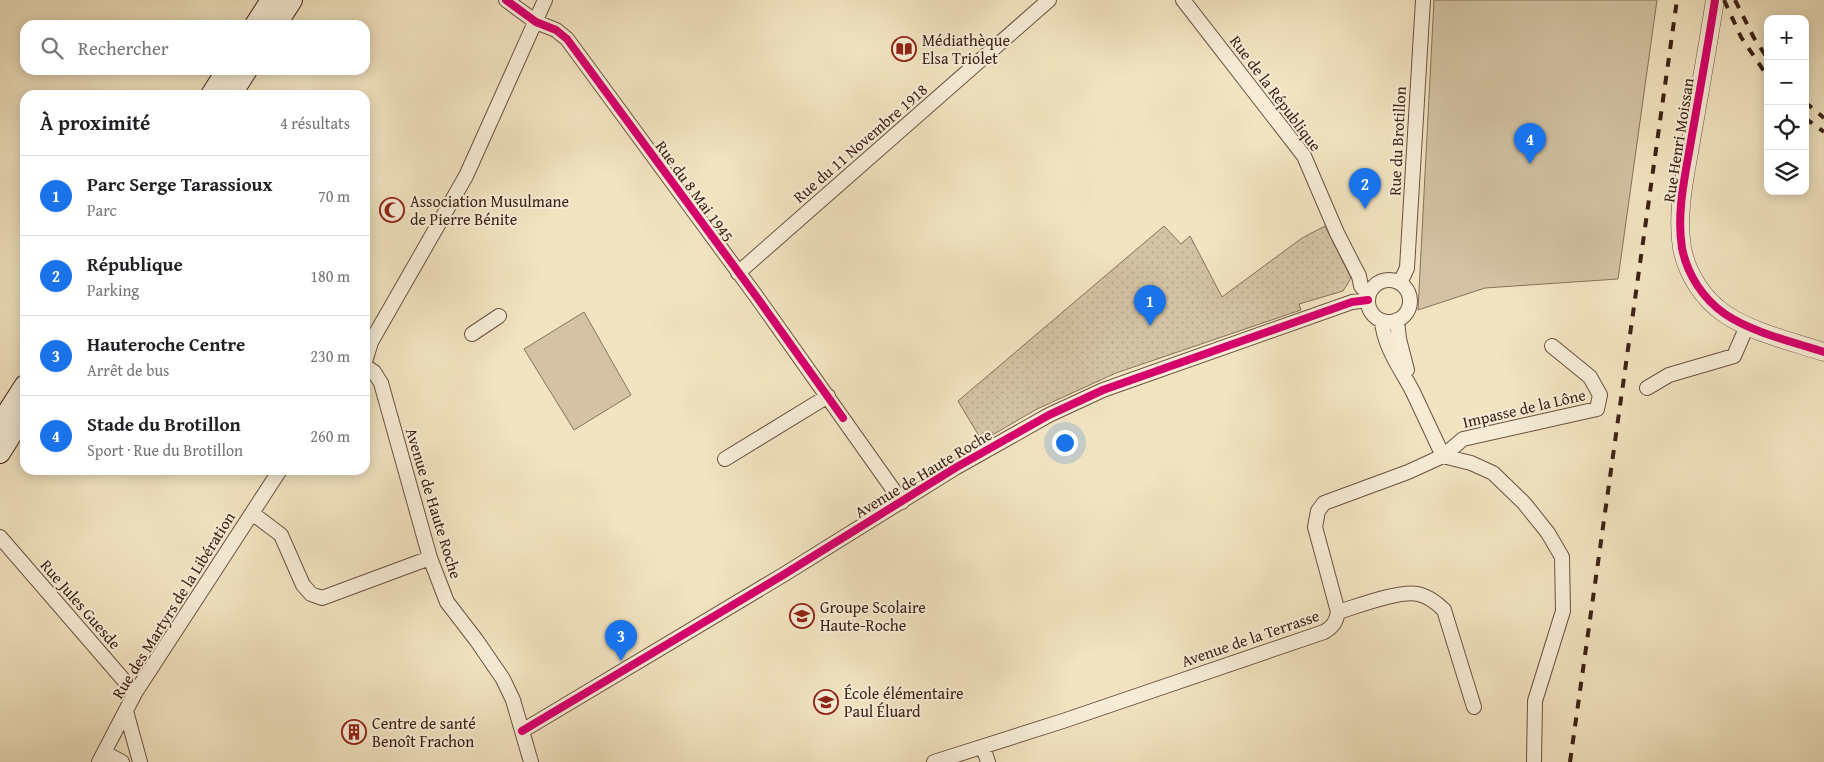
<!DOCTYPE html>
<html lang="fr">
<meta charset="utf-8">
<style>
body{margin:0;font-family:"Gentium Book Plus",serif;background:#f6f6f6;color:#202124}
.controls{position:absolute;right:15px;top:15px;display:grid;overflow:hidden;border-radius:10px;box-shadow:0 2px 12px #0003}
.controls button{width:45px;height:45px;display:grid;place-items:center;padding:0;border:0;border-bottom:1px solid #e0e0e0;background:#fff;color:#202124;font:25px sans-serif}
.you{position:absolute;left:1064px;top:442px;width:18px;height:18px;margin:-12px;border:4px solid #fff;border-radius:50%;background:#1a73e8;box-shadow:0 0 0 8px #1a73e833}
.badge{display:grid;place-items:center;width:32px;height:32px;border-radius:50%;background:#1a73e8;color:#fff;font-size:16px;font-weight:700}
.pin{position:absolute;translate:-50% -41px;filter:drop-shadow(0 1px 2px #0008)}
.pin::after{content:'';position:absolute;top:26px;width:18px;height:15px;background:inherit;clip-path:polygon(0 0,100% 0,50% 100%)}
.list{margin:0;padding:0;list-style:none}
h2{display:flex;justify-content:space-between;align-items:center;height:65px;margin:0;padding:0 20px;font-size:21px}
h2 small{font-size:16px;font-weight:400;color:#757577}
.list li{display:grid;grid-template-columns:32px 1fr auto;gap:15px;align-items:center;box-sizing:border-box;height:80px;padding:0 20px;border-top:1px solid #e0e0e0}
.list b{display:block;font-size:19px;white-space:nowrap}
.list p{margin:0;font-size:16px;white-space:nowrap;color:#757577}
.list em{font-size:16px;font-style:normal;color:#757577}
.icon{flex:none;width:28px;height:28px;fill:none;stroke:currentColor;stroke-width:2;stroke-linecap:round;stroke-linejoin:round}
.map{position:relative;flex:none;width:1824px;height:762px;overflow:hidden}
.search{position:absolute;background:#fff;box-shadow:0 2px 12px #0003;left:20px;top:20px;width:350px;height:55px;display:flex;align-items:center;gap:12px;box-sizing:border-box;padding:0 18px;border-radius:15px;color:#757577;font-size:19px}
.panel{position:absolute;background:#fff;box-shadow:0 2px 12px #0003;left:20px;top:90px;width:350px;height:385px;border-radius:15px}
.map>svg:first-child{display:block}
.grass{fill:url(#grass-dots);stroke:#88725d}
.garden{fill:#d3c3a4;stroke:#88725d}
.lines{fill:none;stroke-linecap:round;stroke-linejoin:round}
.minor-casing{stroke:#6a5241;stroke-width:16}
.tertiary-casing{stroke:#6a5241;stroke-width:19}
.secondary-casing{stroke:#3d2116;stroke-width:22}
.minor{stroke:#f7edd7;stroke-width:14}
.tertiary{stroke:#f7edd7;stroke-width:18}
.secondary{stroke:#f7edd7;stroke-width:20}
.rail{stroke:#3d2116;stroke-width:4;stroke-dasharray:9 9;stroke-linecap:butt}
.cycleway-casing{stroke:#f7edd7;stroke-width:11}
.cycleway{stroke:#d6006c;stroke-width:8}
.labels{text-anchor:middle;stroke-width:4;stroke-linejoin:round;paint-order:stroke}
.poi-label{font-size:16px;fill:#3d2116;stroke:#f7edd7;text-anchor:start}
.street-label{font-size:16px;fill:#3d2116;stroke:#f7edd7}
</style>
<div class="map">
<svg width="1824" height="762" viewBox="0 0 1824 762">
<defs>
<pattern id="grass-dots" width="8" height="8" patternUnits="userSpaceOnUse" patternTransform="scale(1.25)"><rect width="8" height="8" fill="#d3c3a4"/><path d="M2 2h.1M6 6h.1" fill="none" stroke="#b6a78c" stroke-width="1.8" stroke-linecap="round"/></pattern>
</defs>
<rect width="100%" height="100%" fill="#f2e4c1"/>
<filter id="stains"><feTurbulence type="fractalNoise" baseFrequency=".004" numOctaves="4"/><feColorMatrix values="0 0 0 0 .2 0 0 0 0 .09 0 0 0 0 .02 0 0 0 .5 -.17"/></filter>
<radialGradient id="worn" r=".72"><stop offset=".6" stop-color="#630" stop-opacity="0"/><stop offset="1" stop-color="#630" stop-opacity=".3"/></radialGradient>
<path class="grass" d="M1164,226L1181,244L1190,236L1222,297L1302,238L1325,226L1351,278L1343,291L1299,304L1301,310L1116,373L1037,409L982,441L958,401Z"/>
<path class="garden" d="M1434,0H1657L1618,279L1485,288L1418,310Z
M584,312L631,395L574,430L524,349Z"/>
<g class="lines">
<defs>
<path id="minor" d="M506,0L536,22L556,30L567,39L756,296L902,502
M1183,0L1304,156L1337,233L1359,276L1361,286L1369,294
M738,273L1049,0
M1368 301a21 21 0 1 1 42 0a21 21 0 1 1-42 0Z
M1400,283L1407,268L1423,0
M1397,320L1399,339L1407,370
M1382,321C1384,347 1401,369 1413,392C1423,413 1433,435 1443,456
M472,334L499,316
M365,362L371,342L466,176L545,0
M365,366L374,372L381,383L430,558L447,602L477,641L503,679L513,700L531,762
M1647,388L1669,375L1734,356L1747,326
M1443,456L1471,463L1493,473L1524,503L1548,533L1562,557L1563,611L1535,701L1534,762
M725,459L828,396
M252,513L281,535L303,585L311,594L322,598L430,558
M0,537L135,693
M1338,612C1358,606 1400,590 1418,594C1428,596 1437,603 1444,610L1474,707
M126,711L140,762
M522,731L783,575L955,468L1049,415L1103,390L1352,302L1368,300
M983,747L988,762
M105,753L122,762
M99,762L135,693L280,470
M934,762L1063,721L1324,632C1333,627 1336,622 1338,612L1315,527L1318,511L1324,503L1408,472L1443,456L1463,439L1597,409L1600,395L1590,377L1552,346"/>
<path id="tertiary" d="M1715,0C1708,45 1700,90 1692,135C1686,172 1676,211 1682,248C1687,274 1703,299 1725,314C1751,332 1793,342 1824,352"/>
<path id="secondary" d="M255,25L271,0
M276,25L292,0
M211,95L227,70
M231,95L247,70
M0,424L25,385
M0,453L25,413"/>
</defs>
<use href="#minor" class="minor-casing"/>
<use href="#tertiary" class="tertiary-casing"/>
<use href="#secondary" class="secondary-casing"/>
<use href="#minor" class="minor"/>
<use href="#tertiary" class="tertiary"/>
<use href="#secondary" class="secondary"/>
<path class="rail" d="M1724,0L1741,37L1768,77
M1735,0L1754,38L1768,59
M1805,102L1824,118
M1805,118L1824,132
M1570,762L1677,0"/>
<defs>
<path id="cycleway" d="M506,0L536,22L556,30L567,39L756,296L843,418
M1715,0C1708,45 1700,90 1692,135C1686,172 1676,211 1682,248C1687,274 1703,299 1725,314C1751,332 1793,342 1824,352
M522,731L783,575L955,468L1049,415L1103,390L1352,302L1368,300"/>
</defs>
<use href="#cycleway" class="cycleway-casing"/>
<use href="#cycleway" class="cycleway"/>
</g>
<defs>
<symbol id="library-ring" viewBox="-11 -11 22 22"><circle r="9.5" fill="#f7edd7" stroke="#8f2418" stroke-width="1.5"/><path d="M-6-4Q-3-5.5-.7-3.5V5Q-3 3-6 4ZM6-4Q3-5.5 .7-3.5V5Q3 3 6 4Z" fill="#8f2418"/></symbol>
<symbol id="mosque-ring" viewBox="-11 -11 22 22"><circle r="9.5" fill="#f7edd7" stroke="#8f2418" stroke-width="1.5"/><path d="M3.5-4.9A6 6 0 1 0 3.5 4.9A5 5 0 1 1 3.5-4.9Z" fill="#8f2418"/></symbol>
<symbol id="school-ring" viewBox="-11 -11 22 22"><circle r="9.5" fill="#f7edd7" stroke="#8f2418" stroke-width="1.5"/><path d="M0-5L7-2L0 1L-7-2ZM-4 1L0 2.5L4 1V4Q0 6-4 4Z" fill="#8f2418"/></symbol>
<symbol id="building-ring" viewBox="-11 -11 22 22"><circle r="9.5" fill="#f7edd7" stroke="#8f2418" stroke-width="1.5"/><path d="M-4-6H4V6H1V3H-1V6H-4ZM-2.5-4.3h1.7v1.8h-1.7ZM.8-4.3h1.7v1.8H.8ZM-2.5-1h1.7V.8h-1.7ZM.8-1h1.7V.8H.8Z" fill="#8f2418"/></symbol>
</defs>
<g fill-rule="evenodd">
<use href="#library-ring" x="890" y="35" width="28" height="28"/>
<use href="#mosque-ring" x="378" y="196" width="28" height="28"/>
<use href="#school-ring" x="788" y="602" width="28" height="28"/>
<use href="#school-ring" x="812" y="688" width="28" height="28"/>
<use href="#building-ring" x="340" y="718" width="28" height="28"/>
</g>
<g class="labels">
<g class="poi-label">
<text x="922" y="46">Médiathèque<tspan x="922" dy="18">Elsa Triolet</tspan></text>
<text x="410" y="207">Association Musulmane<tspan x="410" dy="18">de Pierre Bénite</tspan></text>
<text x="820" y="613">Groupe Scolaire<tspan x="820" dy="18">Haute-Roche</tspan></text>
<text x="844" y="699">École élémentaire<tspan x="844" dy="18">Paul Éluard</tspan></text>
<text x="372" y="729">Centre de santé<tspan x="372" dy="18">Benoît Frachon</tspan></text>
</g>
<g class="street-label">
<text transform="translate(1276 93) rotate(53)" y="6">Rue de la République</text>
<text transform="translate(1678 140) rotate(-81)" y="6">Rue Henri Moissan</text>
<text transform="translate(1397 141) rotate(-87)" y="6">Rue du Brotillon</text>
<text transform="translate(860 143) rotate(-41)" y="6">Rue du 11 Novembre 1918</text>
<text transform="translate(695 191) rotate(54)" y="6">Rue du 8 Mai 1945</text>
<text transform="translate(1524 408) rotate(-13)" y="6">Impasse de la Lône</text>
<text transform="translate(923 473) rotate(-31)" y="6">Avenue de Haute Roche</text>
<text transform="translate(434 503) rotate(73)" y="6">Avenue de Haute Roche</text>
<text transform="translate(81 604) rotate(49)" y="6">Rue Jules Guesde</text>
<text transform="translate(173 605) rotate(-58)" y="6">Rue des Martyrs de la Libération</text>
<text transform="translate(1250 638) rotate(-19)" y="6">Avenue de la Terrasse</text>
</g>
</g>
<rect width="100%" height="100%" filter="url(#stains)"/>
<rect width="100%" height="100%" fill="url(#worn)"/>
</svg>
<div class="controls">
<button>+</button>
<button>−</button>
<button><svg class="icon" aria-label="locate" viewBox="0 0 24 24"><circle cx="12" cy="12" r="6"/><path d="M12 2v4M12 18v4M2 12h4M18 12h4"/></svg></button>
<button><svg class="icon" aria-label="layers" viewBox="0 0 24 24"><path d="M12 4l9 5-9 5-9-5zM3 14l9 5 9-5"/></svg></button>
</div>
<div class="you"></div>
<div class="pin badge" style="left:1150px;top:326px">1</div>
<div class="pin badge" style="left:1365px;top:209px">2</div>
<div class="pin badge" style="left:621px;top:661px">3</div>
<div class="pin badge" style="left:1530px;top:164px">4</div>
<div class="search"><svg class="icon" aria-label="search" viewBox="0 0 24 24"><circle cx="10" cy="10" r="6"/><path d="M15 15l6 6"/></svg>Rechercher</div>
<section class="panel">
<h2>À proximité<small>4 résultats</small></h2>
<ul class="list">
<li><span class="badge">1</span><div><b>Parc Serge Tarassioux</b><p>Parc</p></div><em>70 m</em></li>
<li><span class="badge">2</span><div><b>République</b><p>Parking</p></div><em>180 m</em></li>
<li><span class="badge">3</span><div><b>Hauteroche Centre</b><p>Arrêt de bus</p></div><em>230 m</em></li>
<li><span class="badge">4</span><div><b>Stade du Brotillon</b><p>Sport · Rue du Brotillon</p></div><em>260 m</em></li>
</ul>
</section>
</div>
